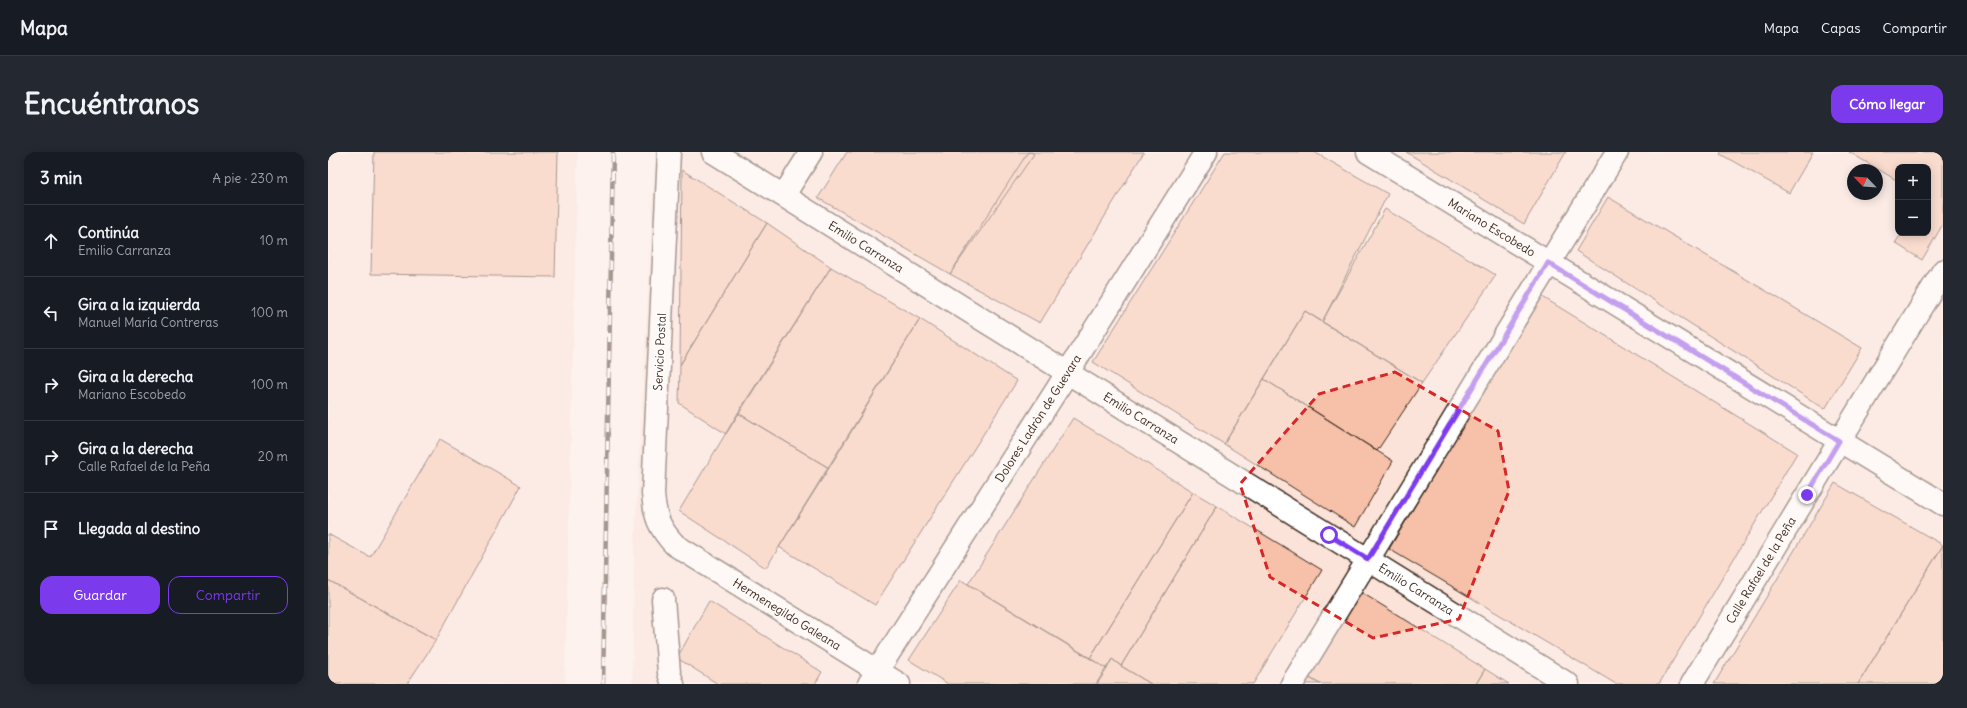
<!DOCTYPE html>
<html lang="es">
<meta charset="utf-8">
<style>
body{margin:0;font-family:Delius,sans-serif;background:#242831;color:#f1f3f6}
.controls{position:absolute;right:12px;top:12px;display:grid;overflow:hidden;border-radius:8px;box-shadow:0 2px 10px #0003}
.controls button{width:36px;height:36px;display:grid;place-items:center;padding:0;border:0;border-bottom:1px solid #363941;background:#171b24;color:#f1f3f6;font:20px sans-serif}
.compass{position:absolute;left:1519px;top:12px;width:36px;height:36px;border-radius:50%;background:#171b24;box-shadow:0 2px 10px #0003;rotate:295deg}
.stop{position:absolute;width:12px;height:12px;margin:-9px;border:3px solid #7c3aed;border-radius:50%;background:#fff}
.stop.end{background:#7c3aed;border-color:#fff;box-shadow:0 1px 4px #0008}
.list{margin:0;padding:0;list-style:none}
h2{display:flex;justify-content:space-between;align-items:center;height:52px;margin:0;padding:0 16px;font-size:17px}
h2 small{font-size:13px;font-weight:400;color:#9ea1a6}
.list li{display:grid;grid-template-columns:26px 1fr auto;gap:12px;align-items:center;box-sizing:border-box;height:72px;padding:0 16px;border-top:1px solid #363941}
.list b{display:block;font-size:15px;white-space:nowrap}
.list p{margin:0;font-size:13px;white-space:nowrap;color:#9ea1a6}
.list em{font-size:13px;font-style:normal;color:#9ea1a6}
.actions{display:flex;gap:8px;padding:12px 16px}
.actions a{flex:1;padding:9px 0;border:1px solid #7c3aed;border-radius:12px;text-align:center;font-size:14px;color:#7c3aed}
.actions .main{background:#7c3aed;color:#fff}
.icon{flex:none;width:22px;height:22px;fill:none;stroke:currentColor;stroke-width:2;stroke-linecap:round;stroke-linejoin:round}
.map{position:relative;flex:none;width:1615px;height:532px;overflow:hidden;border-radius:12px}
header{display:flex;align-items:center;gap:24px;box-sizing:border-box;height:56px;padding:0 20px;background:#171b24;border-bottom:1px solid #363941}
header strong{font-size:19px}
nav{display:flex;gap:22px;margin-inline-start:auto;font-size:14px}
.intro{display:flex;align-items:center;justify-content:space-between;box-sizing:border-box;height:96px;padding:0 24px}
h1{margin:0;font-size:28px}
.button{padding:10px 18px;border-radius:12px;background:#7c3aed;color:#fff;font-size:14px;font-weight:700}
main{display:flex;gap:24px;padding:0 24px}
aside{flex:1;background:#171b24;border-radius:12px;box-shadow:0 2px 10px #0003}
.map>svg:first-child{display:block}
.built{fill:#fbe3d9;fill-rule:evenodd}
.building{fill:#f6c0a9;stroke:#3b2a1e}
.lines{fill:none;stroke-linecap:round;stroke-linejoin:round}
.minor-casing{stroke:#3b2a1e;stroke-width:25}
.minor{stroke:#fff;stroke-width:22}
.rail-casing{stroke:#3b2a1e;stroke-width:4.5}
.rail{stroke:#fff;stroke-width:3;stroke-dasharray:9;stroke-linecap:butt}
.route{stroke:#7c3aed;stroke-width:5}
.marked{fill:none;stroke:#d62828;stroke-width:3;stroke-dasharray:8 5;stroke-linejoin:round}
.labels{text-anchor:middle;stroke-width:3;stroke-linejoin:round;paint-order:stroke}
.street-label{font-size:12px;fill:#3b2a1e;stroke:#fff}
</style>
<header>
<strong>Mapa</strong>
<nav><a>Mapa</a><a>Capas</a><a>Compartir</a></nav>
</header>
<div class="intro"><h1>Encuéntranos</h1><a class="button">Cómo llegar</a></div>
<main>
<aside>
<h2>3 min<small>A pie · 230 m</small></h2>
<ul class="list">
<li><svg class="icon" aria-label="ahead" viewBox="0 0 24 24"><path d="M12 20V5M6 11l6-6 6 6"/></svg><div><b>Continúa</b><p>Emilio Carranza</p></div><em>10 m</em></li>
<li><svg class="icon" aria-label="left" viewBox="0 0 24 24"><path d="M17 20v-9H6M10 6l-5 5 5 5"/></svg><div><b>Gira a la izquierda</b><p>Manuel María Contreras</p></div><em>100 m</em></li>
<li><svg class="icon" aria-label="right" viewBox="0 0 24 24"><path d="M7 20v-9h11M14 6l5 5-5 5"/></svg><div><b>Gira a la derecha</b><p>Mariano Escobedo</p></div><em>100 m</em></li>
<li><svg class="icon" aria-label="right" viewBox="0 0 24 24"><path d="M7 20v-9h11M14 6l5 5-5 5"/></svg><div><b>Gira a la derecha</b><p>Calle Rafael de la Peña</p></div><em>20 m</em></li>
<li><svg class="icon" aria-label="arrive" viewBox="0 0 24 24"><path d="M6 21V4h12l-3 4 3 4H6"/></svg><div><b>Llegada al destino</b></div></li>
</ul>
<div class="actions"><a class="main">Guardar</a><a>Compartir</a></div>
</aside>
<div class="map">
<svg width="1615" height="532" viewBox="0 0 1615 532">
<rect width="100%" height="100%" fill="#fdf2ee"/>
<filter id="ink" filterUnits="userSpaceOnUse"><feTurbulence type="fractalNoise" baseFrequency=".025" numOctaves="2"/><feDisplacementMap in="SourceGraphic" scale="8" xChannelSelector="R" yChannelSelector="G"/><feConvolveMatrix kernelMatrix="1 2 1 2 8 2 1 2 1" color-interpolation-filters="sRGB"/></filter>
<g filter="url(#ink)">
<path class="built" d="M0,0H250L237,532H4L0,530Z
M327,0H1615V532H304L306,400ZM1570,15H1600V81H1570ZM1525,18H1549V42H1525Z"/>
<path class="building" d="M46,0H230L227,125L43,122Z
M519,0H703L706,2L622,122L490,46Z
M700,0H816L712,171L622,122Z
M897,0H986L1060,42L994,170L977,159L896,292L765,210Z
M1078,0H1238L1196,72Z
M1393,0H1485L1461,41L1392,2Z
M1521,0H1615V72L1594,108L1567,91L1574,81H1600V15H1570V29Z
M354,18L439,71L352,213Z
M1280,45L1534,196L1497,257L1248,99Z
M1057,57L1168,123L1094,231L994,170Z
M439,71L503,115L398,282L351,251L352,213Z
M503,115L592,167L501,316L410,261Z
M1213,144L1469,301L1331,532H1288L1061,397Z
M977,159L1094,231L1049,299L936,227Z
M592,167L689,229L547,453L451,395Z
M936,227L1065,309L1027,375L896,292Z
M410,261L501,316L438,416L351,359Z
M745,266L865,340L762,506L640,432Z
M112,287L193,334L108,488L0,428V382L42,405Z
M1507,331L1615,393L1530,532H1386Z
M865,340L889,354L793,514L784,507L779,517L762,506Z
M889,354L994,418L925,532H823L793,514Z
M1615,393V532H1530Z
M0,428L108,488L79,532H4L0,530Z
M633,428L779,517L769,532H620L581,508Z
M1031,439L1157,517L1148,532H992L978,524Z
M381,449L494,520L487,532H390L349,506Z
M784,507L793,514L823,532H768Z
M1157,517L1181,532H1148Z
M978,524L992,532H973Z"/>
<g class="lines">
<defs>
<g id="minor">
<path id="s1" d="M341,0L325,342C327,365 331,376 347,393L571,532"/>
<path id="s2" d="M385,0L1240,532"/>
<path id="s3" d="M1040,0L1615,352"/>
<path d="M456,43L483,0"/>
<path d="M335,447L341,521L345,532"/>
<path id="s4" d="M541,532L740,220L878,0"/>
<path d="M964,532L1289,0"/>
<path id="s5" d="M1364,532L1615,119"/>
</g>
</defs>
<use href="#minor" class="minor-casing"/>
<use href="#minor" class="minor"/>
<defs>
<path id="rail" d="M275,532L285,0"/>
</defs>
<use href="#rail" class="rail-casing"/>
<use href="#rail" class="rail"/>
</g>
</g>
<g class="lines" filter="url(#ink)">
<path class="route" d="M1001,383L1040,407L1220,111L1511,289L1479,343"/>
</g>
<path d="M0 0H1615V532H0ZM1067,220L1170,279L1181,339L1131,467L1045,486L942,425L912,332L991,242Z" fill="#fdf2ee" fill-opacity=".55" fill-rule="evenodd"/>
<path class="marked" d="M1067,220L1170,279L1181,339L1131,467L1045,486L942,425L912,332L991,242Z"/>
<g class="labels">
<g class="street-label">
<text dy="4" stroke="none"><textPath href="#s3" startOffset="145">Mariano Escobedo</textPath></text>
<text dy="4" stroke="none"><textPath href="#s2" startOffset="180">Emilio Carranza</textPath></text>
<text transform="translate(332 200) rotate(-87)" y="4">Servicio Postal</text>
<text dy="4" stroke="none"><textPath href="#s2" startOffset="504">Emilio Carranza</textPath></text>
<text dy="4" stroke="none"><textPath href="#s4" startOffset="315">Dolores Ladròn de Guevara</textPath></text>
<text dy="4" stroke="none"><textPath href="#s5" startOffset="133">Calle Rafael de la Peña</textPath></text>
<text dy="4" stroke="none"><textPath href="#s2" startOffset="828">Emilio Carranza</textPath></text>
<text dy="4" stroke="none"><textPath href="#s1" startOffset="531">Hermenegildo Galeana</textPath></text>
</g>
</g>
</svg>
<div class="controls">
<button>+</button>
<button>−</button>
</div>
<svg class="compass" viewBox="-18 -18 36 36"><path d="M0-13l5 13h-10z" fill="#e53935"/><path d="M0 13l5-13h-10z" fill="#9ea1a6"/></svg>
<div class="stop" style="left:1001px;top:383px"></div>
<div class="stop end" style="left:1479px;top:343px"></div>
</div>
</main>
